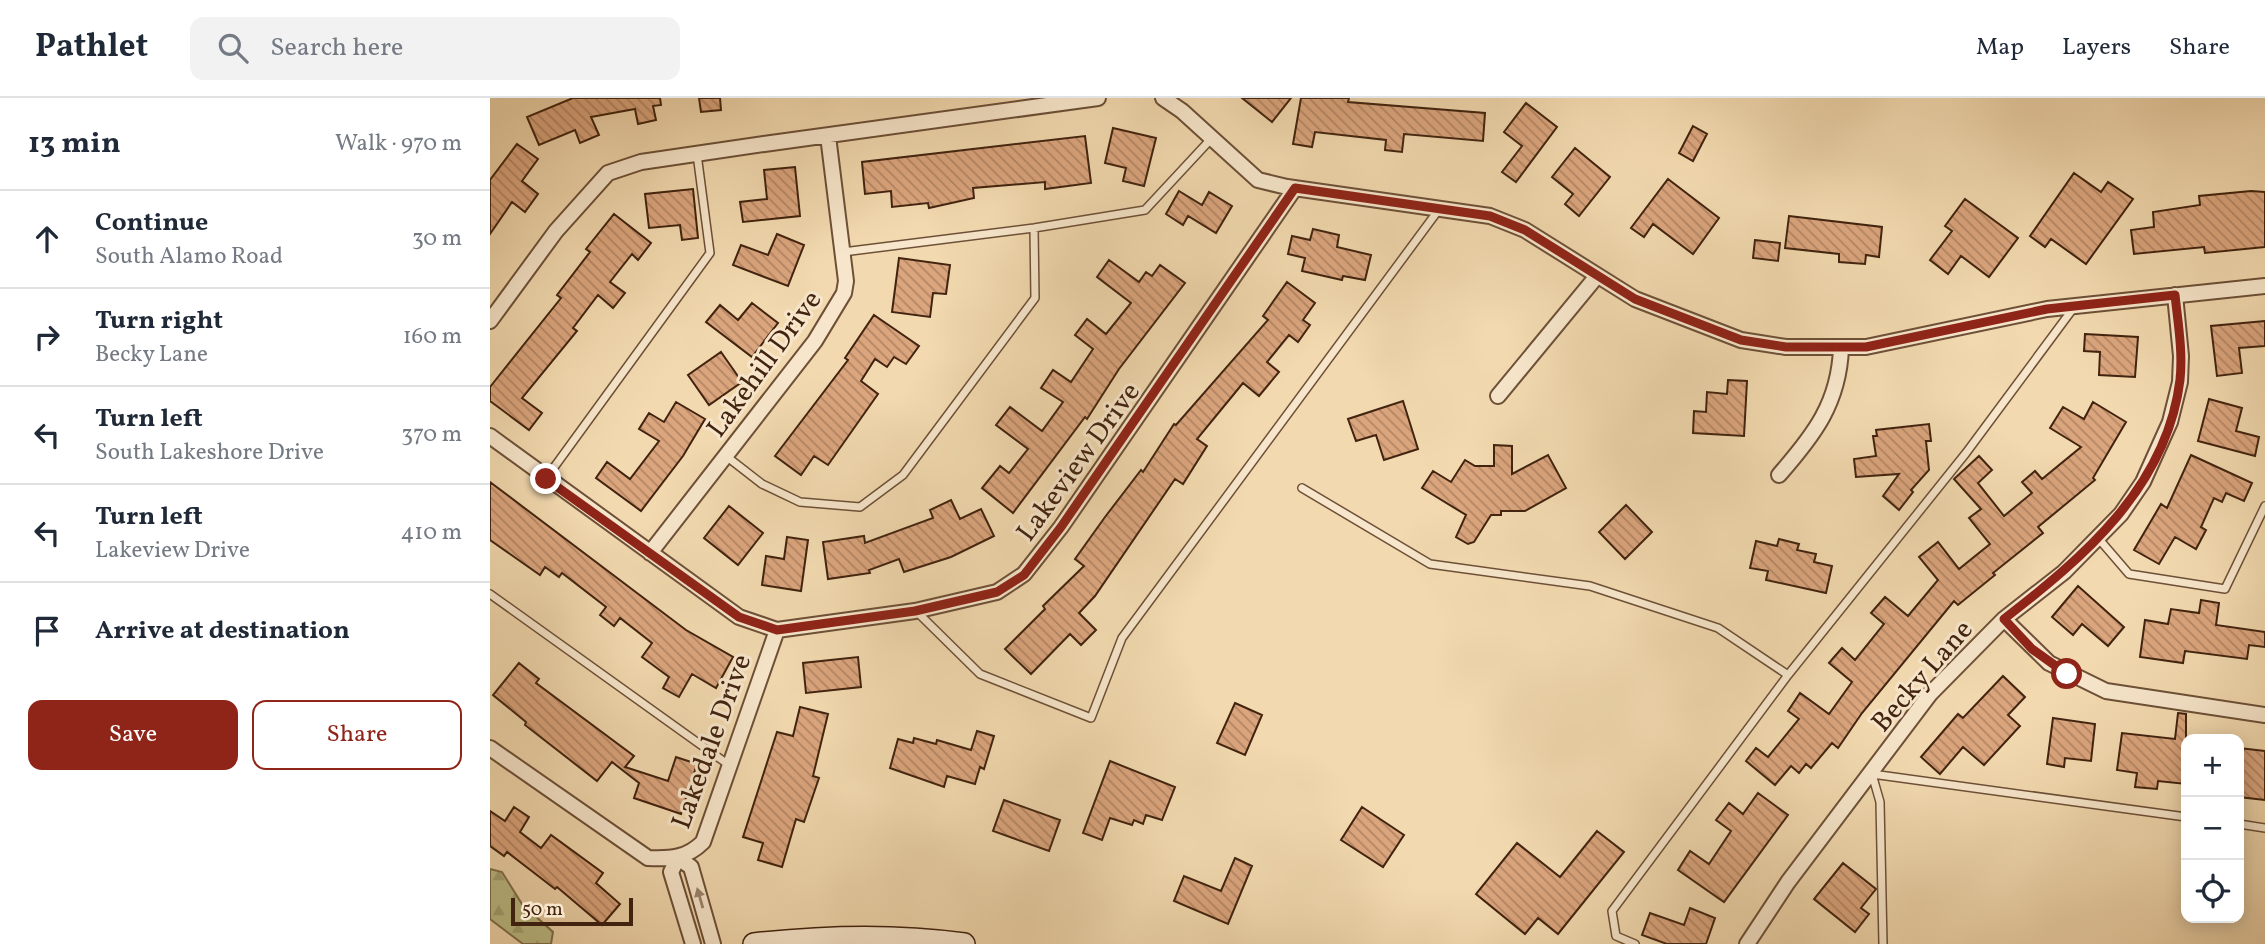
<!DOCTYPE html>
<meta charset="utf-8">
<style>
body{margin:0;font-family:Vollkorn,serif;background:#f2f2f3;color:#1f2937}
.controls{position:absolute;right:21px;bottom:21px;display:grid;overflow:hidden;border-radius:14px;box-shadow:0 4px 18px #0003}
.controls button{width:63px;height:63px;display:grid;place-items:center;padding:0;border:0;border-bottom:2px solid #e0e1e3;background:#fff;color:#1f2937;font:35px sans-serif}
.scale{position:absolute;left:21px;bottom:18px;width:122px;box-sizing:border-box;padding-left:7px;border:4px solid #41230f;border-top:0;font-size:19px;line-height:24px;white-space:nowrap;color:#41230f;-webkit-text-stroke:5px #f7e6cb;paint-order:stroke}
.stop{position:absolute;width:21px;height:21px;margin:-16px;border:5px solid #8f2418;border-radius:50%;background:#fff}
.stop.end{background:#8f2418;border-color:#fff;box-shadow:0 2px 7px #0008}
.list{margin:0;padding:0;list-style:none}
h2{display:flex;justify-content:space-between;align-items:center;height:91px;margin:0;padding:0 28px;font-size:30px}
h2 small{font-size:23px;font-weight:400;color:#747a83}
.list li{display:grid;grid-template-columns:46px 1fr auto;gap:21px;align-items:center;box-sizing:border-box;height:98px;padding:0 28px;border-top:2px solid #e0e1e3}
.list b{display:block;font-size:26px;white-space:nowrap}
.list p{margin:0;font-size:23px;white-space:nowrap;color:#747a83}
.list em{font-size:23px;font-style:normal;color:#747a83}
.actions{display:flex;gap:14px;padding:21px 28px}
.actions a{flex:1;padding:16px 0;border:2px solid #8f2418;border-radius:14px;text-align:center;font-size:24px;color:#8f2418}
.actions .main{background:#8f2418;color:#fff}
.icon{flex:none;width:38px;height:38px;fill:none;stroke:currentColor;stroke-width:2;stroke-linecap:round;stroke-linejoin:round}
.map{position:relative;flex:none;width:1775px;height:846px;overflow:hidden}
header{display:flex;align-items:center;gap:42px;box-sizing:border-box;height:98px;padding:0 35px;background:#fff;border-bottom:2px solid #e0e1e3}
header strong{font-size:33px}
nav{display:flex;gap:38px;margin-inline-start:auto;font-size:24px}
.search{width:490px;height:63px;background:#f2f2f3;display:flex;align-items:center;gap:18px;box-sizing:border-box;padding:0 24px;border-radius:14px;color:#747a83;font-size:26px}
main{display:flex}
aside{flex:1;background:#fff}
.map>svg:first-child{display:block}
.forest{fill:url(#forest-firs);stroke:#80704c;stroke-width:2}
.building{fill:url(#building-back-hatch);stroke:#41230f;stroke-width:2}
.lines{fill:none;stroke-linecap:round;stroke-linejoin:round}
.service-casing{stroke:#6d5037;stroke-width:10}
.minor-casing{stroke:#6d5037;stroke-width:18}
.secondary-casing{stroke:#41230f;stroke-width:24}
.service{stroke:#f7e6cb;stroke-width:7}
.minor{stroke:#f7e6cb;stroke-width:14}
.secondary{stroke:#f7e6cb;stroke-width:21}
.oneway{fill:#9c846d}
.route{stroke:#8f2418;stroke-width:9}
.labels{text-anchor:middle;stroke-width:6;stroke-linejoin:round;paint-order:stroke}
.street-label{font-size:28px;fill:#41230f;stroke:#f7e6cb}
</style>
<header>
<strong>Pathlet</strong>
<div class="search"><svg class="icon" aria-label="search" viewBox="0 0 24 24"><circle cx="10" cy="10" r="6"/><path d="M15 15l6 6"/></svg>Search here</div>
<nav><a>Map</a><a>Layers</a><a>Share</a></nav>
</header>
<main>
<aside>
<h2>13 min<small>Walk · 970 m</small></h2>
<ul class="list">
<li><svg class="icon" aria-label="ahead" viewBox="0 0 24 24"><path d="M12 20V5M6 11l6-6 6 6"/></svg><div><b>Continue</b><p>South Alamo Road</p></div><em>30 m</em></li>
<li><svg class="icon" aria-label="right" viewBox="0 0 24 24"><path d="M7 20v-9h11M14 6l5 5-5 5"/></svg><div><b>Turn right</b><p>Becky Lane</p></div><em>160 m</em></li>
<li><svg class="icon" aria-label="left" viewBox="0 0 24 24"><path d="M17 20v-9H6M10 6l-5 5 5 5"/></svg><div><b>Turn left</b><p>South Lakeshore Drive</p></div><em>370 m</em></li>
<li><svg class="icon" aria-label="left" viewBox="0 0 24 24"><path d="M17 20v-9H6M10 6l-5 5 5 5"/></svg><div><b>Turn left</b><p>Lakeview Drive</p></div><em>410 m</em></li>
<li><svg class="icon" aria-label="arrive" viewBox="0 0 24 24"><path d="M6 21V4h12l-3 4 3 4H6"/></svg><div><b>Arrive at destination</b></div></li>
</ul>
<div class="actions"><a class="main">Save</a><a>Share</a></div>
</aside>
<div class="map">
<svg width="1775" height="846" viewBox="0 0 1775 846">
<defs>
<pattern id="forest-firs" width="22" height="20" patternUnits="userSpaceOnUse" patternTransform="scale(1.75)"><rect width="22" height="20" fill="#bebe88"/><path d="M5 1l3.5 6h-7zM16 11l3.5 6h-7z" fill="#a4a374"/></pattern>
<pattern id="building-back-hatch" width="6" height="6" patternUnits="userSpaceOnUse" patternTransform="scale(1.75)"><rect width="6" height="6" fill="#dba57d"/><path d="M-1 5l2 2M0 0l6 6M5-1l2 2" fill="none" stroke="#b38665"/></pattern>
</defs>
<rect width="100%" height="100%" fill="#f2d9af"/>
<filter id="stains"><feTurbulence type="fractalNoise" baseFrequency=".00286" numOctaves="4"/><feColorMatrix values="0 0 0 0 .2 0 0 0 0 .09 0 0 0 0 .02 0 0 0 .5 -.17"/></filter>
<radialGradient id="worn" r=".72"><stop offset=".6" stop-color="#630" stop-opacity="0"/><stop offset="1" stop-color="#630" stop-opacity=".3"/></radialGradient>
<path class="forest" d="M0,771L12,774L32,806L63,834L61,846H33L0,821Z"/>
<path class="building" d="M83,0H170L171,7L163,8L166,22L148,26L145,11L101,19L109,37L90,45L85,32L49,47L37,19Z
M209,0H230L231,12L211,14Z
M752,0H801L782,24Z
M811,0H859L858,4L995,15L993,43L914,36L912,54L895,52L896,42L825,34L822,49L803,46Z
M1036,5L1067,29L1026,84L1012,74L1032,48L1014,34Z
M1203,28L1217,36L1203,63L1189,55Z
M623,30L666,40L654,88L633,83L636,70L615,65Z
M595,38L601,85L555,91V84L483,90L484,100L439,110L438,105L402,109L401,93L375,96L372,64Z
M27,46L48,61L32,83L48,96L35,114L22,104L0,136V82Z
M1085,50L1120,79L1089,118L1075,106L1083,96L1062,79Z
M305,69L310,118L253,124L250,104L277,101L274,72Z
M1584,75L1611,94L1618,84L1643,101L1596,166L1561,141L1555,149L1540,138Z
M1178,81L1229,120L1203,156L1163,126L1154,139L1141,130Z
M203,91L208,140L192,142L190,127L159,130L155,96Z
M689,93L712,107L719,94L742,108L726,135L698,118L693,127L676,116Z
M1761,93L1775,94V149L1715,155L1714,149L1644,156L1641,132L1664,129L1663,114L1710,107L1709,98Z
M1475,101L1528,140L1499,179L1471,158L1458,176L1440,162L1462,133L1455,128Z
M124,116L161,145L148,162L142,156L120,184L135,195L123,210L108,197L83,230L87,233L32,300L52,315L39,332L0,303V289L71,200L67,197L100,154L96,151Z
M1299,118L1392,129L1389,159L1376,157L1375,166L1349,164V156L1295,150Z
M823,131L849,137L847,149L881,157L875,182L853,178L852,182L812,173L815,160L798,156L802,138L820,142Z
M287,136L314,147L298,188L243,167L251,147L278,157Z
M1265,142L1290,145L1288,163L1263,160Z
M409,160L460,167L456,196L443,195L440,219L402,214Z
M619,162L649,184L656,174L662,178L670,167L695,185L629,271L597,321L595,319L523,415L492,390L510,368L519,375L538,351L506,327L520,309L552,333L573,304L551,290L563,272L581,284L603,251L585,237L597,221L616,236L641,205L607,179Z
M797,184L825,205L813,222L820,227L808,244L799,237L777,264L789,274L769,298L753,285L707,341L717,348L693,386L685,381L605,498L589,515L606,532L591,547L580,536L541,576L515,551L555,511L553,508L594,468L585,461L615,419L651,372L653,374L684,326L686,327L778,222L773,218Z
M262,205L288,225L262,259L216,224L230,207L248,222Z
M384,217L429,248L416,266L404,259L397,269L385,261L371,283L388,296L338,367L324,358L311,377L285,358L358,262L355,260Z
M1775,223V248L1749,250L1752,275L1727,278L1721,228Z
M1595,236L1648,239L1645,279L1609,277L1610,254L1594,253Z
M231,254L252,284L219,307L198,277Z
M1238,282L1257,283L1254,338L1203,335L1204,313L1216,314L1217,294L1237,296Z
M1719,301L1752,310L1746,333L1769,339L1765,358L1708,343Z
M913,303L928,351L894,362L886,337L866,343L858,321Z
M186,304L215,321L193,358L151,413L106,380L117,364L140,381L169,343L149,331L159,315L174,324Z
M1603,304L1636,324L1603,380L1605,382L1548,429L1553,435L1503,475L1505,477L1468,507L1464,503L1372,615L1348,650L1342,645L1321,670L1316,666L1309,675L1301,668L1285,687L1256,663L1266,650L1278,659L1309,621L1298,613L1310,595L1339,616L1362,584L1339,565L1352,550L1365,562L1394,526L1381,515L1395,499L1418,518L1448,482L1429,459L1448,444L1469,471L1500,446L1479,420L1491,411L1464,381L1489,358L1502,372L1488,385L1514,418L1542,395L1532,384L1545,373L1552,381L1591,349L1560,330L1573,309L1594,321Z
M1439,326L1441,343H1436L1439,372L1421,392L1423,394L1409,412L1393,398L1409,376L1366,379L1364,361L1386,358L1383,338H1387L1386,332Z
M1004,347L1022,348V376L1058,357L1076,390L1035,413H1011V417H1001L984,444L978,446L966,439L976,417L932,390L943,373L961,384L975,362L985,368H1004Z
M1701,357L1762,385L1754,403L1736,395L1732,404L1724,400L1711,429L1716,432L1706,451L1685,439L1669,466L1644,452L1671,406L1677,410Z
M0,384L196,532L243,559L226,590L202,576L189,599L173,590L179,579L152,559L162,545L130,520L124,528L110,517L116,509L72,475L69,479L55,469L50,477L0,442Z
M461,402L470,421L491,411L504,438L461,459L414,474L409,461L379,472L380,475L338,481L333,444L374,438L375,445L443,420L440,412Z
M1136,407L1162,434L1135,461L1109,434Z
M239,408L273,435L248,467L214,440Z
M297,439L318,442L311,493L272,487L276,458L294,461Z
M1289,441L1309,446L1307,452L1326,456L1324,464L1342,468L1336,495L1276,482L1278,473L1260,470L1266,443L1287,448Z
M1588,488L1634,529L1618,548L1592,526L1583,537L1562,519Z
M1711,502L1729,505L1726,527L1775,534V549L1759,547L1757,561L1695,553L1693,565L1650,559L1655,522L1678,526L1681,511L1709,515Z
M368,559L371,589L316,595L313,565Z
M29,565L49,581L46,585L144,658L135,669L178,683L186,659L207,666L191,716L144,700L149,685L122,664L107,683L35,627L36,624L3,597Z
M1513,578L1535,599L1518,617L1530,628L1494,667L1473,649L1450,676L1431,659L1468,616L1473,620Z
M745,605L772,617L755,657L727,645Z
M310,609L338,616L323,678L329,680L314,724L306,721L292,769L268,762L273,745L253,739L287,634L303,638Z
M1688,615L1696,616V686L1668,683L1667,691L1645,689L1647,675L1627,672L1632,635L1685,641Z
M1563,620L1605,626L1601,663L1575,660L1574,669L1557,666Z
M487,633L504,638L494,671L490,669L485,686L457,678L454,689L400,670L408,641L423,645L424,640L446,646L447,642L481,652Z
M1749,650L1775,653V702L1749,699Z
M620,663L685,689L672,722L656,717L653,726L644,722L642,727L620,720L612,742L593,735Z
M1268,695L1298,717L1234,804L1188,772L1200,753L1219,766L1241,733L1226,722L1239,705L1253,716Z
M514,702L570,722L559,753L503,733Z
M24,709L39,719L30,734L51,750L61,737L113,775L106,785L130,806L112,827L67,789L65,791L17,754L14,758L0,748V713L15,723Z
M872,709L914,737L893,769L851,742Z
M1107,733L1134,754L1068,836L1048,820L1035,836L986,796L1027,745L1070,779Z
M745,760L762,768L738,826L684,803L694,778L731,793Z
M1353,765L1386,791L1371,810L1379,816L1365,834L1324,801Z
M1200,810L1225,820L1216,846H1177L1152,837L1160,815L1194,827Z"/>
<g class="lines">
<defs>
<path id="service" d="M353,154L544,130L655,112L721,41
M236,358L272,386L310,404L370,409L413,377L545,200L544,130
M57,379L220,155L207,56
M812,390L940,466L1100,488L1228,530L1298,577
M1608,440L1639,476L1735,491L1775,408
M0,496L239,667
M427,514L490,576L601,620L632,540L950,110
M1749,726L1775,730
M1145,846L1126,838L1122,813L1298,577L1476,355L1585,208
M1393,846L1390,704L1382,676L1696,719"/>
<path id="minor" d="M673,0L692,13L768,82L797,89L1000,118L1035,132L1145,201L1251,242L1296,249H1376L1557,211L1775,188
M0,223L66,133L118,75L151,64L274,46L608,0
M1008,298L1107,178
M0,338L249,519L287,532L425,513L507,494L534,476L571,429L805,90
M1289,377C1324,337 1349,305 1351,250
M160,455L325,243L354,195L356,183L338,38
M1514,521L1559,565L1616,593L1775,617
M0,650L158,760C181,761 197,760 213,744L287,532
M188,760L201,769L223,846
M188,760L181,774L203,846
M1257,846L1298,784L1440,596L1514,521L1574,474L1631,416L1653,384L1680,324L1690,284L1691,258L1685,197"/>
<path id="secondary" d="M264,846C335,838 403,836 474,846"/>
</defs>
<use href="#service" class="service-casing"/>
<use href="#minor" class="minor-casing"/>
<use href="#secondary" class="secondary-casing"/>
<use href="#service" class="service"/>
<use href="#minor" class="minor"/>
<use href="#secondary" class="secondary"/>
</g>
<defs><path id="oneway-solid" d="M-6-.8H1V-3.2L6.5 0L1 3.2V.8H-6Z" transform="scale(1.75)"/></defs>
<use class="oneway" href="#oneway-solid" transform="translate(210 800) rotate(-106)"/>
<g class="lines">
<path class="route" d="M56,381L249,519L287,532L425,513L507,494L534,477L571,429L805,90L1000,118L1035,132L1145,201L1251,242L1296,249H1376L1557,211L1685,197C1688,225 1693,254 1690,282C1677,389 1593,460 1514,521L1542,551L1577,576"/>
</g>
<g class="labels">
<g class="street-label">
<text transform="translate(273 265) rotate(-54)" y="10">Lakehill Drive</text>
<text transform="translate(587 363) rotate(-54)" y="10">Lakeview Drive</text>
<text transform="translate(1431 577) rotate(-49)" y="10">Becky Lane</text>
<text transform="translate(220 643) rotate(-70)" y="10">Lakedale Drive</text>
</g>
</g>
<rect width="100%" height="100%" filter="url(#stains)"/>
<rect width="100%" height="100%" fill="url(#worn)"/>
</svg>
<div class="controls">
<button>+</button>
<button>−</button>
<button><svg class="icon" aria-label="locate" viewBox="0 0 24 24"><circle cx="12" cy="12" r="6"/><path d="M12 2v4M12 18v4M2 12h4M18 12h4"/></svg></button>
</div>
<div class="scale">50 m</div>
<div class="stop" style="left:1577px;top:576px"></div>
<div class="stop end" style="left:56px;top:381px"></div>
</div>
</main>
